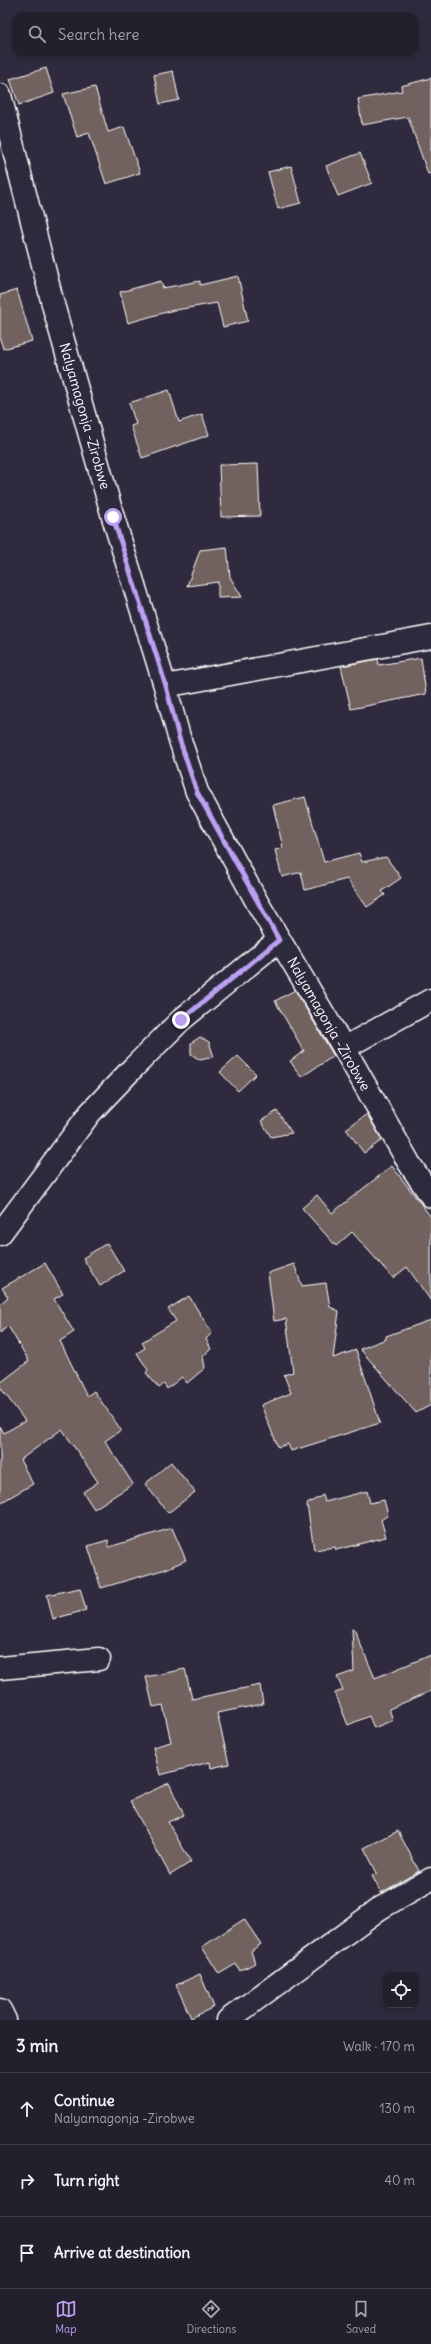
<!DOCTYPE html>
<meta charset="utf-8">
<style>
body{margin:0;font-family:Delius,sans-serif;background:#2f2d3a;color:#f1f3f6}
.controls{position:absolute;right:12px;bottom:12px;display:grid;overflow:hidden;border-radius:8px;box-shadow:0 2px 6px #0003}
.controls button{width:36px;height:36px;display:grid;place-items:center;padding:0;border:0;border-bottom:1px solid #403e4a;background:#23202e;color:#f1f3f6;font:20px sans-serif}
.stop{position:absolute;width:12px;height:12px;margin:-9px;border:3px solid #bca0f2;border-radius:50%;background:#fff}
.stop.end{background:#bca0f2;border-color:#fff;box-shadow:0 1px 4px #0008}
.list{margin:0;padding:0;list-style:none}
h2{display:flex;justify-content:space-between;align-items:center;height:52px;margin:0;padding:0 16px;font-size:17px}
h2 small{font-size:13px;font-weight:400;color:#a3a3aa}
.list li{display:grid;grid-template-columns:26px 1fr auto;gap:12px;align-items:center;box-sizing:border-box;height:72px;padding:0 16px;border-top:1px solid #403e4a}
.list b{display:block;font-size:15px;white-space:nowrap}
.list p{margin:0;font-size:13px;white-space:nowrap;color:#a3a3aa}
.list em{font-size:13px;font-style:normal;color:#a3a3aa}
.icon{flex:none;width:22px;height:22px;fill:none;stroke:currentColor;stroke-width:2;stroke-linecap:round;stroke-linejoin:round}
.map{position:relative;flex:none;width:431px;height:2020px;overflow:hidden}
.search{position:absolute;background:#23202e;box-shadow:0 2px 6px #0003;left:12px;right:12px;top:12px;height:44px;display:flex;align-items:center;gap:10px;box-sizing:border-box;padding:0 14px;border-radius:12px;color:#a3a3aa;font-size:15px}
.sheet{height:268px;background:#23202e}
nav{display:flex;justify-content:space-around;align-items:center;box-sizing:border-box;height:56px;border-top:1px solid #403e4a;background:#23202e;font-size:11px;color:#a3a3aa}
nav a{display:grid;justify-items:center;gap:2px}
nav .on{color:#bca0f2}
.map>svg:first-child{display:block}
.building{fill:#72625f;stroke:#fff}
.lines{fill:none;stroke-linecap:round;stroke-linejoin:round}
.street-casing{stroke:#fff;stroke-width:25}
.street{stroke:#2f2a3d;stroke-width:22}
.route{stroke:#bca0f2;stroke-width:5}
.labels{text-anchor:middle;stroke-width:3.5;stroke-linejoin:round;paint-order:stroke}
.street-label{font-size:14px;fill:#fff;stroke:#2f2a3d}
</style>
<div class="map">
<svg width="431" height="2020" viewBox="0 0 431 2020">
<rect width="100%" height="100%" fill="#2f2a3d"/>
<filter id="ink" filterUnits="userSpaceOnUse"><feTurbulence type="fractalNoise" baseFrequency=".025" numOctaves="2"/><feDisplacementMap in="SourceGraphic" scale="8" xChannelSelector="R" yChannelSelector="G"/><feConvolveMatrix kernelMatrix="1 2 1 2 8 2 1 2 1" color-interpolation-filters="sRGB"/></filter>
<g filter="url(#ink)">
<path class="building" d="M46,68L54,93L19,105L10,79Z
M173,71L179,100L160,104L154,75Z
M431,78V173L428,174L408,117L362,125L358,99L402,91L401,86Z
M95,87L108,132L124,127L140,173L106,184L89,133L77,137L63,94Z
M360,153L372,183L338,196L326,166Z
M291,166L301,203L278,209L268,172Z
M238,276L248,321L223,327L217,303L170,311L128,323L120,292L161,281L163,288L200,281V285Z
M17,290L32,341L3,349L0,339V295Z
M169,390L179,422L202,414L209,435L142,458L131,426L136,424L129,403Z
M258,464L260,516L221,517L219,465Z
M227,547L230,577L242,597L218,598V582L187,586L200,550Z
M421,658L426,694L351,709L341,666L378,659L379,665Z
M305,797L324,862L359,853L362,862L386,857L401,878L382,891L385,895L367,907L347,879L305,890L301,872L282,877L275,850L283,848L273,805Z
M295,990L334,1056L301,1077L290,1061L304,1051L275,1001Z
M200,1037L209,1042L214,1057L200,1060L191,1054V1043Z
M238,1056L256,1074L238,1091L220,1072Z
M277,1111L292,1133L271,1137L261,1121Z
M367,1114L382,1140L364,1153L346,1129Z
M392,1166L431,1217V1301L407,1267L393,1278L352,1232L336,1246L302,1208L317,1195L332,1213Z
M107,1243L124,1271L100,1286L83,1258Z
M45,1263L63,1294L54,1299L74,1332L60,1341L87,1396L94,1391L121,1430L105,1441L133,1484L94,1509L83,1492L98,1482L62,1429L20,1460L33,1484L0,1503V1426L4,1433L25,1421L0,1387V1383L29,1361L8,1326L0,1333V1304L8,1297L2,1288Z
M294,1264L302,1286L326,1283L330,1307L339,1311L333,1358L356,1350L380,1423L291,1451L288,1444L278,1447L261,1405L291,1393L284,1375L293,1372L286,1319L274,1321L268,1273Z
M189,1296L212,1333L206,1339L211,1349L203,1356L205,1368L187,1383L182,1377L167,1389L164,1384L159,1388L146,1373L148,1370L137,1353L145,1348L142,1342L176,1321L168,1309Z
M431,1320V1405L416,1413L360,1349L386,1339V1336Z
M171,1462L195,1492L168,1513L145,1484Z
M367,1491L370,1503L384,1500L388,1515L381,1520L386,1537L336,1550L335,1547L314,1550L307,1504L323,1495L325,1502Z
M172,1528L186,1560L166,1569L101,1588L88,1546L108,1540L109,1547Z
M80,1588L86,1610L53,1619L47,1595Z
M352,1629H354L375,1678L431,1655V1691L389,1709L393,1720L374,1728L369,1716L348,1725L335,1693L343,1690L337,1677L354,1671Z
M185,1669L192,1699L260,1685L263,1704L217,1713L229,1764L211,1768L210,1762L160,1775L153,1747L171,1742L163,1705L153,1707L146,1677Z
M169,1783L184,1815L168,1822L191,1862L170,1875L130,1801Z
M398,1831L419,1871L381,1893L372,1876L377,1873L364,1848Z
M244,1919L261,1944L251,1951L255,1963L240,1971L236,1964L219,1974L202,1947Z
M200,1974L214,2007L191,2018L176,1985Z"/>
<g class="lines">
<defs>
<path id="street" d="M0,95L54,308L113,517L165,686L179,737L197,792L258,904L344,1048L409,1163L431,1196
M165,686L431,637
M344,1048L431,1000
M0,1234L90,1113L133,1068L181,1020L279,940
M0,1668L99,1659
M0,2010L5,2020
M228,2020L379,1909L431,1879"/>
</defs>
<use href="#street" class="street-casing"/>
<use href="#street" class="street"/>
</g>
</g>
<g class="lines" filter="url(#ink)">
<path class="route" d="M113,517L166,686L179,738L197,792L279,940L181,1020"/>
</g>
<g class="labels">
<g class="street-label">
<text transform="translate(85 416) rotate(74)" y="5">Nalyamagonja -Zirobwe</text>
<text transform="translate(329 1024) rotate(60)" y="5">Nalyamagonja -Zirobwe</text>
</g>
</g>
</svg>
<div class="controls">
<button><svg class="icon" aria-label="locate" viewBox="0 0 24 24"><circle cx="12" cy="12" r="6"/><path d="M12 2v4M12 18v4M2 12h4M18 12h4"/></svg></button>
</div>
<div class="stop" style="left:113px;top:517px"></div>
<div class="stop end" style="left:181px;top:1020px"></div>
<div class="search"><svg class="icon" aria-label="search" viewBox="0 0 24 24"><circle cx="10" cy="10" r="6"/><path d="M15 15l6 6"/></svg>Search here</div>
</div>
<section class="sheet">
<h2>3 min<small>Walk · 170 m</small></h2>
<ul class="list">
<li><svg class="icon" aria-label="ahead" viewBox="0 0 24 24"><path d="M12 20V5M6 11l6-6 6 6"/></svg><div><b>Continue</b><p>Nalyamagonja -Zirobwe</p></div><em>130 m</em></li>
<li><svg class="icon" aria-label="right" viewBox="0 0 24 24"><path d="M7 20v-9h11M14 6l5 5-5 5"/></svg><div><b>Turn right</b></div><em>40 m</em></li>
<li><svg class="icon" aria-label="arrive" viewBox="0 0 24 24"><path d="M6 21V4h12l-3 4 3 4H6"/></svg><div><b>Arrive at destination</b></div></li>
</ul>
</section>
<nav>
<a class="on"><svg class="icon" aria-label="map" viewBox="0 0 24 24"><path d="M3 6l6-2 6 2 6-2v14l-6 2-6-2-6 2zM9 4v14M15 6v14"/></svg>Map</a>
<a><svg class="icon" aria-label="directions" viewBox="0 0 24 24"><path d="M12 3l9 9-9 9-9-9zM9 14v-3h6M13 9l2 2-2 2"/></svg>Directions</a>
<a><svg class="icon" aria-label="saved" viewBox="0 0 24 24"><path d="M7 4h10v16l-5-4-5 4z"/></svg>Saved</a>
</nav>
